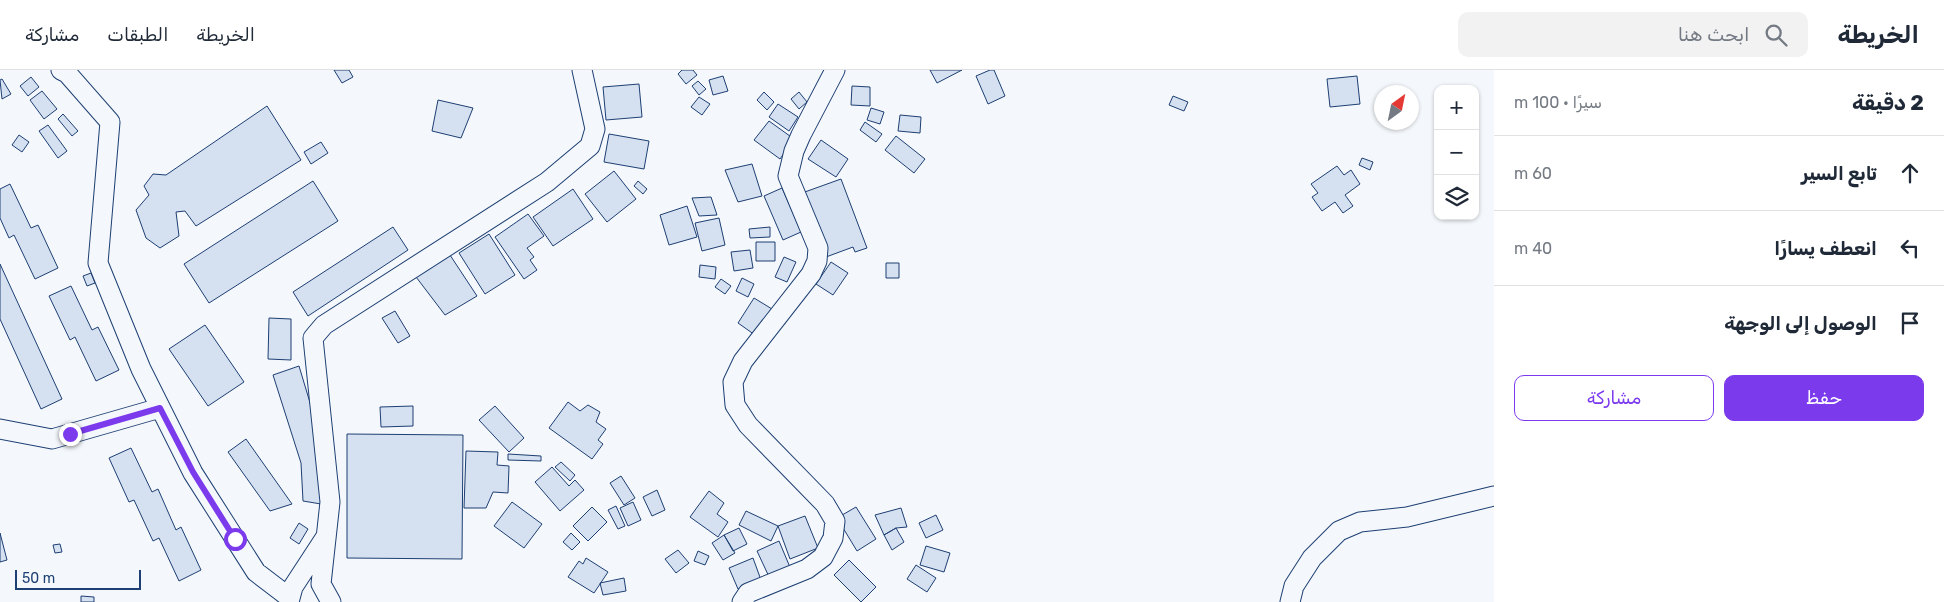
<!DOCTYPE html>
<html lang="ar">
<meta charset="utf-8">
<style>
body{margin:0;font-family:Rubik,"Noto Sans Arabic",sans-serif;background:#f2f2f3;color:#1f2937;direction:rtl}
.controls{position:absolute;right:15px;top:15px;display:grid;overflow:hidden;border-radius:10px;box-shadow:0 1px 4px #0004}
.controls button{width:45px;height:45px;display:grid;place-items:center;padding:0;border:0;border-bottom:1px solid #e0e1e3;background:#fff;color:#1f2937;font:25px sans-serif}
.compass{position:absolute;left:1374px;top:15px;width:45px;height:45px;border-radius:50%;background:#fff;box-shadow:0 1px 4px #0004;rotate:33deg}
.scale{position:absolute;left:15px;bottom:12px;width:126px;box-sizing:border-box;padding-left:5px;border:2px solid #1d3f73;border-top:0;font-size:14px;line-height:18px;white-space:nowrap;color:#1d3f73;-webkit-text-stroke:4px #f4f7fb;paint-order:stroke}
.stop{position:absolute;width:15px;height:15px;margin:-11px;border:4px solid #7c3aed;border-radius:50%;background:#fff}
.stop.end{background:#7c3aed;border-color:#fff;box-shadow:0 1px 5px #0008}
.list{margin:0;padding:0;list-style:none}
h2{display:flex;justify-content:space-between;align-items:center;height:65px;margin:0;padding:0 20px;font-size:21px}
h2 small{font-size:16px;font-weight:400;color:#747a83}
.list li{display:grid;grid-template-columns:32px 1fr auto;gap:15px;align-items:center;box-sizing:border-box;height:75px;padding:0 20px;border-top:1px solid #e0e1e3}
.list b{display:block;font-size:19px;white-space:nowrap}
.list em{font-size:16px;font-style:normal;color:#747a83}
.actions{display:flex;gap:10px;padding:15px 20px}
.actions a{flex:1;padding:11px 0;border:1px solid #7c3aed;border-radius:10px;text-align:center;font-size:18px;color:#7c3aed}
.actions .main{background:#7c3aed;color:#fff}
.icon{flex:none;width:28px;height:28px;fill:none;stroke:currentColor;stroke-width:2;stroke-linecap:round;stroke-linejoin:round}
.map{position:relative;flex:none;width:1494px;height:532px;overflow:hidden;direction:ltr}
header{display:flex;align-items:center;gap:30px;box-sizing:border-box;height:70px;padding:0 25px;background:#fff;border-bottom:1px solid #e0e1e3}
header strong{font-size:24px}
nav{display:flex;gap:28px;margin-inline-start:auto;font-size:18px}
.search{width:350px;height:45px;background:#f2f2f3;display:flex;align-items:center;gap:12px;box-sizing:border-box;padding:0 18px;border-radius:10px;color:#747a83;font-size:19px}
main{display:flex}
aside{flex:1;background:#fff}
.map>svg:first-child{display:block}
.building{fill:#d5e0f0;stroke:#1d3f73}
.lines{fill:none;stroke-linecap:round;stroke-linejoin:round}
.minor-casing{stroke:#1d3f73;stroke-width:21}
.minor{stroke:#f4f7fb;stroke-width:19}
.route{stroke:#7c3aed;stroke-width:6}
</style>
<header>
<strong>الخريطة</strong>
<div class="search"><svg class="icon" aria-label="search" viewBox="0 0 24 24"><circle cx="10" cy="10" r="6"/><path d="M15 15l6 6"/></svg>ابحث هنا</div>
<nav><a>الخريطة</a><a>الطبقات</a><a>مشاركة</a></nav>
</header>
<main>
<aside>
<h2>2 دقيقة<small>سيرًا · 100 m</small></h2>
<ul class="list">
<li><svg class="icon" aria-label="ahead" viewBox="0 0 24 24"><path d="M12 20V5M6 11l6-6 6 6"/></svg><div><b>تابع السير</b></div><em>60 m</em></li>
<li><svg class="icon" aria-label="left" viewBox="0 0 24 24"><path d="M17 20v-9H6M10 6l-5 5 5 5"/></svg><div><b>انعطف يسارًا</b></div><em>40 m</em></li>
<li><svg class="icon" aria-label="arrive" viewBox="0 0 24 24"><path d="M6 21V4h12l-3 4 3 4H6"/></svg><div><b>الوصول إلى الوجهة</b></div></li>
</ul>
<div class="actions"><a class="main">حفظ</a><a>مشاركة</a></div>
</aside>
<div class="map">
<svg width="1494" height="532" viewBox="0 0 1494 532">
<rect width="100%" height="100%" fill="#f4f7fb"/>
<path class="building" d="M334,0H349L353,7L342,13Z
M682,0H693L697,5L686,14L678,4Z
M930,0H962L937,13Z
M990,0H994L1005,26L988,34L976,6Z
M723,6L728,21L713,25L709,10Z
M1357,6L1360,34L1330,37L1327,9Z
M31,7L39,17L28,26L20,16Z
M2,9L11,24L2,29L0,10Z
M698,11L706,19L699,25L692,16Z
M639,14L642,47L606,50L603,17Z
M852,16L870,17V36L851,35Z
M42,21L57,39L44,49L30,30Z
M764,22L774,32L767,40L757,30Z
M799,22L807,32L799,39L791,29Z
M1173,26L1188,32L1184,41L1169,35Z
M699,27L710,34L702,45L691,37Z
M438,30L473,38L461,68L432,61Z
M778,34L798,47L789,61L769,47Z
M267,36L301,90L196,156L185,141L176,142L179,166L160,178L146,168L136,140L149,125L144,116L153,104L166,105Z
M871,38L884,42L880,54L867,50Z
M63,44L78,61L72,66L58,49Z
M900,45L921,47L920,63L898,61Z
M769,51L794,69L780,89L754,70Z
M865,52L882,64L876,72L860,60Z
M48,55L67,81L58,88L39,61Z
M609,64L649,71L644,99L604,92Z
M19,65L29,72L22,82L12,75Z
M896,66L925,89L914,103L885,80Z
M821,70L848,89L836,107L808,89Z
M321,72L328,83L311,94L304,82Z
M1362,88L1373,92L1370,100L1359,95Z
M752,94L762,126L738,132L725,100Z
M1337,96L1344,105L1351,100L1360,114L1345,125L1353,136L1343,143L1335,132L1322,141L1312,127L1318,123L1311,114Z
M614,101L636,129L607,152L585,124Z
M841,109L867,178L855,182L853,177L826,187L802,123Z
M313,111L338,151L209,233L184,194Z
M638,111L647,119L643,124L634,116Z
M10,114L31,158L38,155L58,198L35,209L14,165L9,168L0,148V119Z
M782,118L801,162L783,170L764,126Z
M573,119L593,149L553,176L533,147Z
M711,127L717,145L699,146L692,128Z
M687,136L697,167L669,175L660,145Z
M528,144L544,166L527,178L534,187L530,190L537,200L524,209L495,167Z
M719,148L725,175L702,181L695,153Z
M393,157L408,180L308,246L293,222Z
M770,157V167L750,168L749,159Z
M489,164L515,205L485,224L459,183Z
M756,172H775V191H756Z
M750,180L753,198L734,201L731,182Z
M448,182L477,226L445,245L413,203Z
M784,187L796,192L787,212L775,207Z
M831,192L848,203L833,225L816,214Z
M886,193H899V208H886Z
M0,194L62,329L41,339L0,249Z
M700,195L716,197L715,209L699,207Z
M91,203L95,213L87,216L83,206Z
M742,208L754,214L748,227L736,221Z
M721,209L731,216L725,224L715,217Z
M71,216L92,260L98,257L119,300L96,311L75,267L70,270L49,226Z
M754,228L772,239L755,265L738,253Z
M395,241L410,266L398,273L382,248Z
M269,248L291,249V290L268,289Z
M205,255L244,312L208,336L169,279Z
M299,296L314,346L321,434L303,431L301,393L273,305Z
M568,332L580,341L588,335L600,342L596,352L606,359L598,370L603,374L592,389L549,358Z
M413,336V356L381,357L380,337Z
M495,336L524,368L509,382L479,350Z
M347,364L463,365L462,489L347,488Z
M246,369L292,434L270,441L228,382Z
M131,378L152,422L158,419L176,460L181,457L201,500L179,511L159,468L153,471L134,430L129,432L109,388Z
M466,381L498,382L497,395L509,396L508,423L493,422L486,438H464Z
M508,384L541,386V391L508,390Z
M561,392L575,405L570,411L555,397Z
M552,397L569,416L575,410L584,420L560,441L535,412Z
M621,406L635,428L624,435L610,413Z
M657,420L665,440L652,446L643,427Z
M709,421L724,433L717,444L728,452L718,467L690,447Z
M512,432L542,454L524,478L494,456Z
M633,432L641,450L628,456L620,438Z
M616,436L625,456L618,459L608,440Z
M592,437L607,452L588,471L573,456Z
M856,437L876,469L857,481L837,448Z
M901,438L907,457L896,458L884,465L875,445Z
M746,441L778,456L771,471L739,455Z
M936,445L943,460L926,468L919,453Z
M805,446L818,478L790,489L778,456Z
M299,453L308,459L299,474L290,468Z
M739,458L747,474L733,481L724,465Z
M896,458L904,472L892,480L884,465Z
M0,463L7,490L0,492Z
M571,463L580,472L572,480L563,472Z
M724,465L735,483L723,490L712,473Z
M779,471L792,502L771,511L757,481Z
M60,474L62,482L55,483L53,475Z
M926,476L950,483L944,502L920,495Z
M678,480L689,493L676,503L665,489Z
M698,481L709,486L705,495L694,491Z
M586,488L608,502L594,523L568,507L579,491L583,494Z
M753,488L761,510L738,519L729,498Z
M849,490L876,517L861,532L834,505Z
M916,495L936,508L927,522L907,509Z
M624,508L626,521L603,525L600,513Z
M81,526L94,527V532H81Z"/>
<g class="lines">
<defs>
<path id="minor" d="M61,0L67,3L110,52L98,193L141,299L193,403L256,502L290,528
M0,359L52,369L160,338
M289,532L293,517L325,468
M331,532L321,514L330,432L313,268L324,255L547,112L590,76L595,59L582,0
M742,532L748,523L807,499L823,487L833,468L835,451L825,434L748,355L735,335L733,312L743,291L811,204L817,191L818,178L788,106L794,81L801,65L835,0
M1290,532L1294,516L1312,488L1339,461L1360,452L1407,447L1494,426"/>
</defs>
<use href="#minor" class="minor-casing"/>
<use href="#minor" class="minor"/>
</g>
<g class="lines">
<path class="route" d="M70,364L160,338L193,402L235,469"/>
</g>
</svg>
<div class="controls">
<button>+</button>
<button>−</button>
<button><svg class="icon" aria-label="layers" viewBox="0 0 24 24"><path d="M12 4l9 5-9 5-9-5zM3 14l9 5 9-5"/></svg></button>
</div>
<svg class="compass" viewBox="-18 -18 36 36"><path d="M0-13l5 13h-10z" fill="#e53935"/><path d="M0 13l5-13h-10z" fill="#747a83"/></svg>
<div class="scale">50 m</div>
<div class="stop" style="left:235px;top:469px"></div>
<div class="stop end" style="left:70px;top:364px"></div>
</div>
</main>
